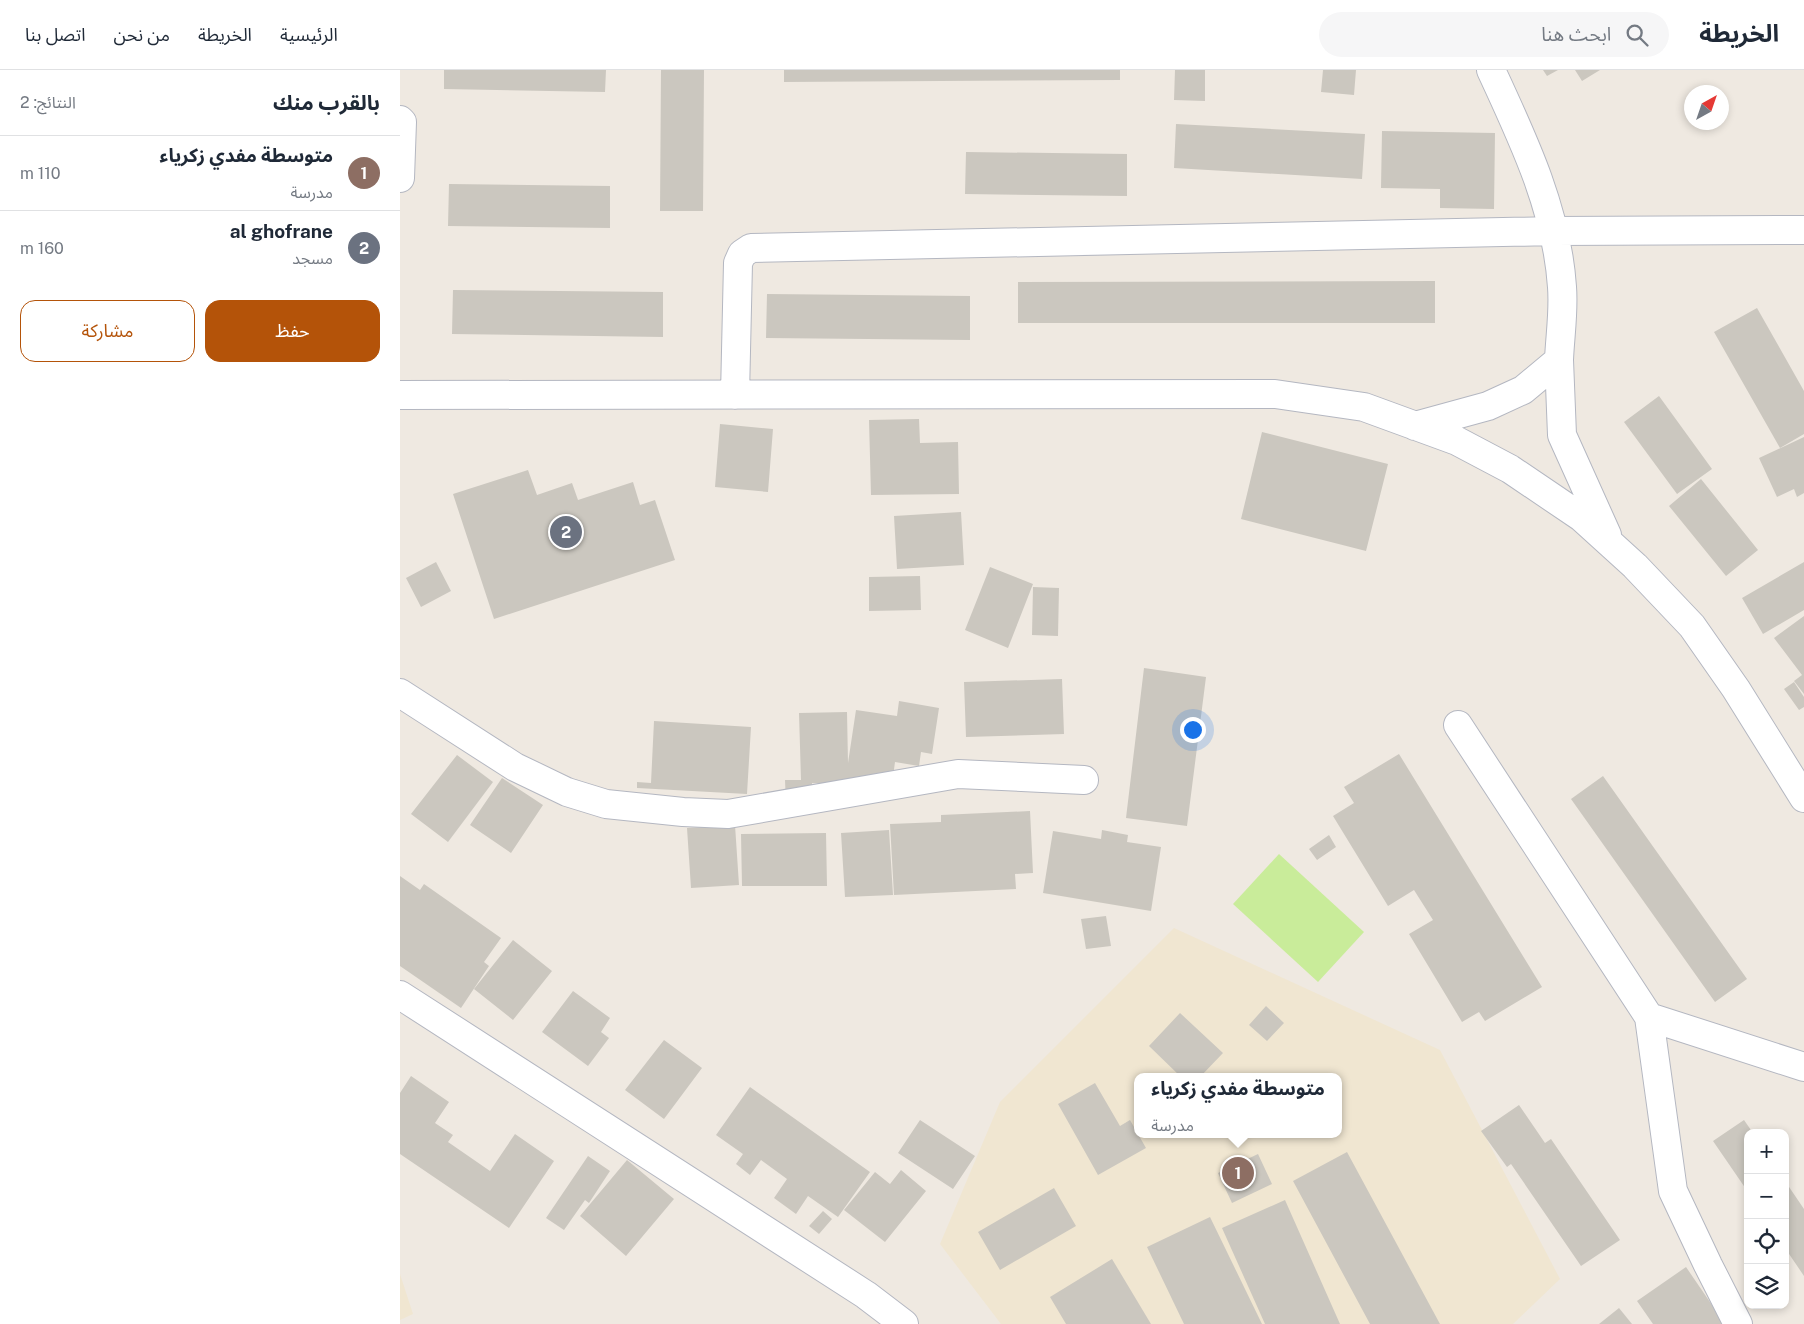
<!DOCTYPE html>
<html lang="ar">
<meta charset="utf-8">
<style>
body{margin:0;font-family:"Public Sans","Noto Sans Arabic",sans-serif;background:#f6f6f7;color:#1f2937;direction:rtl}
.controls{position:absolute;right:15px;bottom:15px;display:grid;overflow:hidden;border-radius:10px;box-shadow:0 2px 8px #0003}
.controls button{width:45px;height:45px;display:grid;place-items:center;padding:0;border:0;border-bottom:1px solid #e0e1e3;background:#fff;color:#1f2937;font:25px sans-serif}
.compass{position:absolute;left:1284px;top:15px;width:45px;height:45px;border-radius:50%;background:#fff;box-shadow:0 2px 8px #0003;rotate:40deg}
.you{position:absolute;left:792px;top:659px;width:18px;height:18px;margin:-12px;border:4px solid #fff;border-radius:50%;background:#1a73e8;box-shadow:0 0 0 8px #1a73e833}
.badge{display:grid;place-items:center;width:32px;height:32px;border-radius:50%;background:#b45309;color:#fff;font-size:16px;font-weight:700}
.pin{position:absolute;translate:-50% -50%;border:2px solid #fff;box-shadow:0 1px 5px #0006}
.popup{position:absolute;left:734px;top:1003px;width:208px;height:65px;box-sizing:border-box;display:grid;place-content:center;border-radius:10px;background:#fff;filter:drop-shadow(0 1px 4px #0005);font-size:16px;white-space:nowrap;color:#747a83}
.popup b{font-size:19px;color:#1f2937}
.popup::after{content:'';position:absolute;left:50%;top:100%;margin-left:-10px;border:10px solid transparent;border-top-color:#fff}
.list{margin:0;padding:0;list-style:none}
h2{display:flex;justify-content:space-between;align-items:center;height:65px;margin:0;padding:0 20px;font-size:21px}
h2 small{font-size:16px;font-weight:400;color:#747a83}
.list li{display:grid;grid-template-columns:32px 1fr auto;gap:15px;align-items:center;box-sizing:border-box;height:75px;padding:0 20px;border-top:1px solid #e0e1e3}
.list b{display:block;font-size:19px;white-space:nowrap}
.list p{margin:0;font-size:16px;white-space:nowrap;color:#747a83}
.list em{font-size:16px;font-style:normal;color:#747a83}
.actions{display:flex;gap:10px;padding:15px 20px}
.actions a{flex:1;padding:11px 0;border:1px solid #b45309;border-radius:15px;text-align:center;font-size:18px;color:#b45309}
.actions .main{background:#b45309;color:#fff}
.icon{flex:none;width:28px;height:28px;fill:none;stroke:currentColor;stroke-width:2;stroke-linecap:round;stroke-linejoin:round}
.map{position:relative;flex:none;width:1404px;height:1254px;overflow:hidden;direction:ltr}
header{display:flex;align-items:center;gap:30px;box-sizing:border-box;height:70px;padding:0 25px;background:#fff;border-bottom:1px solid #e0e1e3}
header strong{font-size:24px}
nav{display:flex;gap:28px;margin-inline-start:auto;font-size:18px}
.search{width:350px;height:45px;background:#f6f6f7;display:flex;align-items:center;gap:12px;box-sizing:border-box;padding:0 18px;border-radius:28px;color:#747a83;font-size:19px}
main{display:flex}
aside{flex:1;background:#fff}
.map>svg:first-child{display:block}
.education{fill:#f0e6d1;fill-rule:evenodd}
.pitch{fill:#c9ec9a}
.building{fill:#cbc7bf}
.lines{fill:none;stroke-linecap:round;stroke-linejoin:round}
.minor-casing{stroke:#b4b7c1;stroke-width:30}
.minor{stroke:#fff;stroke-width:28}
</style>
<header>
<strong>الخريطة</strong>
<div class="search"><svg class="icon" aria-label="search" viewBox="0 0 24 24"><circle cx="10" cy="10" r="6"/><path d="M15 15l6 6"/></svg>ابحث هنا</div>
<nav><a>الرئيسية</a><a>الخريطة</a><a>من نحن</a><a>اتصل بنا</a></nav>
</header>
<main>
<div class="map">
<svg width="1404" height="1254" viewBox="0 0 1404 1254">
<rect width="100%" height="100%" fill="#efe9e1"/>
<path class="education" d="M774,858L1040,980L1160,1209L1113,1254H601L540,1174L600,1032ZM738,1007H938V1064H738Z
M0,1204L13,1244L0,1250Z"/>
<path class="pitch" d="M879,784L964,862L918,912L833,834Z"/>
<path class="building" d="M44,0H206L205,22L44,19Z
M261,0H304L303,141H260Z
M384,0H720V10L384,12Z
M775,0H805V31L774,30Z
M923,0H956L954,25L921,22Z
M1143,0H1158L1147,6Z
M1175,0H1200L1182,11Z
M776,54L965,64L962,109L774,98Z
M982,61L1095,63L1094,139L1040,138V119L981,118Z
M566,82L727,84V126L565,124Z
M49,114L210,116V158L48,156Z
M1035,211V253H618V212Z
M53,220L263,222V267L52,264Z
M367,224L570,226V270L366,268Z
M1357,238L1404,321V364L1380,378L1314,262Z
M1259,326L1312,399L1277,424L1224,352Z
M519,349L520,373L558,372L559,424L471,425L469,350Z
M320,354L373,359L368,422L315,417Z
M862,362L988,394L966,481L841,449Z
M1404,367V423L1397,427L1394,419L1377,427L1359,388Z
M128,400L137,425L172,413L178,430L233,412L240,435L255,430L275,490L94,549L53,424Z
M1301,409L1358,480L1326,506L1269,436Z
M561,442L564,495L497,499L494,446Z
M36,492L51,521L21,537L6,508Z
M1404,492V540L1363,564L1342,528Z
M590,497L633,514L608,578L565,560Z
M520,506L521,540L469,541V507Z
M633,517L659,518L658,566L632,565Z
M1404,546V624L1394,611L1402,605L1374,568Z
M744,598L806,607L787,756L726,748Z
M662,609L664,664L566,667L564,612Z
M1394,612L1404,627V637L1399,640L1384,619Z
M499,631L539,638L532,684L521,682L519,696L495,692L492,714L448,708L449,713H412V734H386L385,710H401L399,643L447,642L448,693L456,640L497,646Z
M254,651L351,657L347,724L237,718V712L251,713Z
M999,684L1142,917L1085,951L1079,942L1062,952L1009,864L1033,850L1014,820L988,836L933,746L954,733L944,717Z
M57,685L93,712L48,772L11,744Z
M1203,706L1347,909L1315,932L1171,729Z
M102,708L143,735L111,783L70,755Z
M630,741L633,803L615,804L616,819L494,825L490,754L541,752V745Z
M335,755L339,815L291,818L287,758Z
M489,760L493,825L445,827L441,763Z
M702,760L728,765L727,772L761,777L751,841L643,823L653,761L701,769Z
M426,763L427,816H342L341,764Z
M929,765L936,777L917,790L909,779Z
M0,806L20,820L24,814L101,868L84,892L89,896L61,938L0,896Z
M706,846L711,876L686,879L681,849Z
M113,870L152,901L113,950L74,919Z
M173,921L210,948L201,962L209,968L188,996L142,962Z
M866,936L884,953L867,971L849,955Z
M780,943L823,983L800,1007H781L749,976Z
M264,970L302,998L264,1049L225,1020Z
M11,1006L49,1032L35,1053L53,1065L48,1072L90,1101L115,1064L154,1091L109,1158L0,1084V1023Z
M695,1013L720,1056L730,1050L746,1078L698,1105L658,1034Z
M350,1017L470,1102L438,1147L408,1126L396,1144L374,1128L387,1109L361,1090L350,1105L336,1094L343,1084L316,1065Z
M1119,1035L1145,1073L1151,1069L1220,1170L1181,1196L1111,1094L1107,1097L1081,1061Z
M520,1050L575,1086L553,1119L498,1083Z
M1344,1050L1353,1063H1348V1122L1313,1071Z
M947,1082L1040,1254H970L893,1111Z
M858,1084L872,1114L832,1133L818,1103Z
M188,1086L210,1101L189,1133L185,1130L164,1160L146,1148Z
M227,1090L274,1129L226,1186L180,1146Z
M501,1100L526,1121L485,1172L444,1140L475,1102L490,1114Z
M1385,1111L1404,1139V1206L1385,1178Z
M654,1118L676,1156L600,1200L578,1162Z
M885,1130L940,1254H865L822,1158Z
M423,1141L432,1149L419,1164L409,1156Z
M810,1147L862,1254H784L747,1177Z
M712,1189L751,1254H666L650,1227Z
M1286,1197L1325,1254H1253L1237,1231Z
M1219,1238L1232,1254H1199Z"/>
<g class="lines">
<defs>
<path id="minor" d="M1091,0C1123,69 1157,140 1162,217C1164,241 1160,266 1159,290
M0,50L2,52L0,108
M0,325L875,324L964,337L1057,371L1110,399L1181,447L1235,496L1292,556L1336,619L1404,728
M335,325L338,193L342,184L351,178L1154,161L1404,160
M1015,356L1088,336L1123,320L1159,290L1162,365L1207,465
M0,623L115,697L167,722L206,734L283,742L328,744L558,704L684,710
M1058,655L1249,947L1273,1121L1308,1195L1338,1254
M0,925L466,1225L504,1254
M1249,947L1404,997"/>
</defs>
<use href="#minor" class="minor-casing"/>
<use href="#minor" class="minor"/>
</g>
</svg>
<div class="controls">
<button>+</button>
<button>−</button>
<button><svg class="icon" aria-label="locate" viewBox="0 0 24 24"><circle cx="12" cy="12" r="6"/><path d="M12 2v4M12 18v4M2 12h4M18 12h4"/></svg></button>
<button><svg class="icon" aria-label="layers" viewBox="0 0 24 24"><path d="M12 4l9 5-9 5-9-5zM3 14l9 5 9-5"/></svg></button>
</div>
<svg class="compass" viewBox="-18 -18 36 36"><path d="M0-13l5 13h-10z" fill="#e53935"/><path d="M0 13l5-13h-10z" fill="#747a83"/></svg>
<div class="you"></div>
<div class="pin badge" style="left:838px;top:1103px;background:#8d6e63">1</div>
<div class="popup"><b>متوسطة مفدي زكرياء</b>مدرسة</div>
<div class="pin badge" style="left:166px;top:462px;background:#6b7280">2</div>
</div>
<aside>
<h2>بالقرب منك<small>النتائج: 2</small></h2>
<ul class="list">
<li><span class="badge" style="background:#8d6e63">1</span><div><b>متوسطة مفدي زكرياء</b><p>مدرسة</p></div><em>110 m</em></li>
<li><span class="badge" style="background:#6b7280">2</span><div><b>al ghofrane</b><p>مسجد</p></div><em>160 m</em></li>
</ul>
<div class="actions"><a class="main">حفظ</a><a>مشاركة</a></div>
</aside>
</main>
